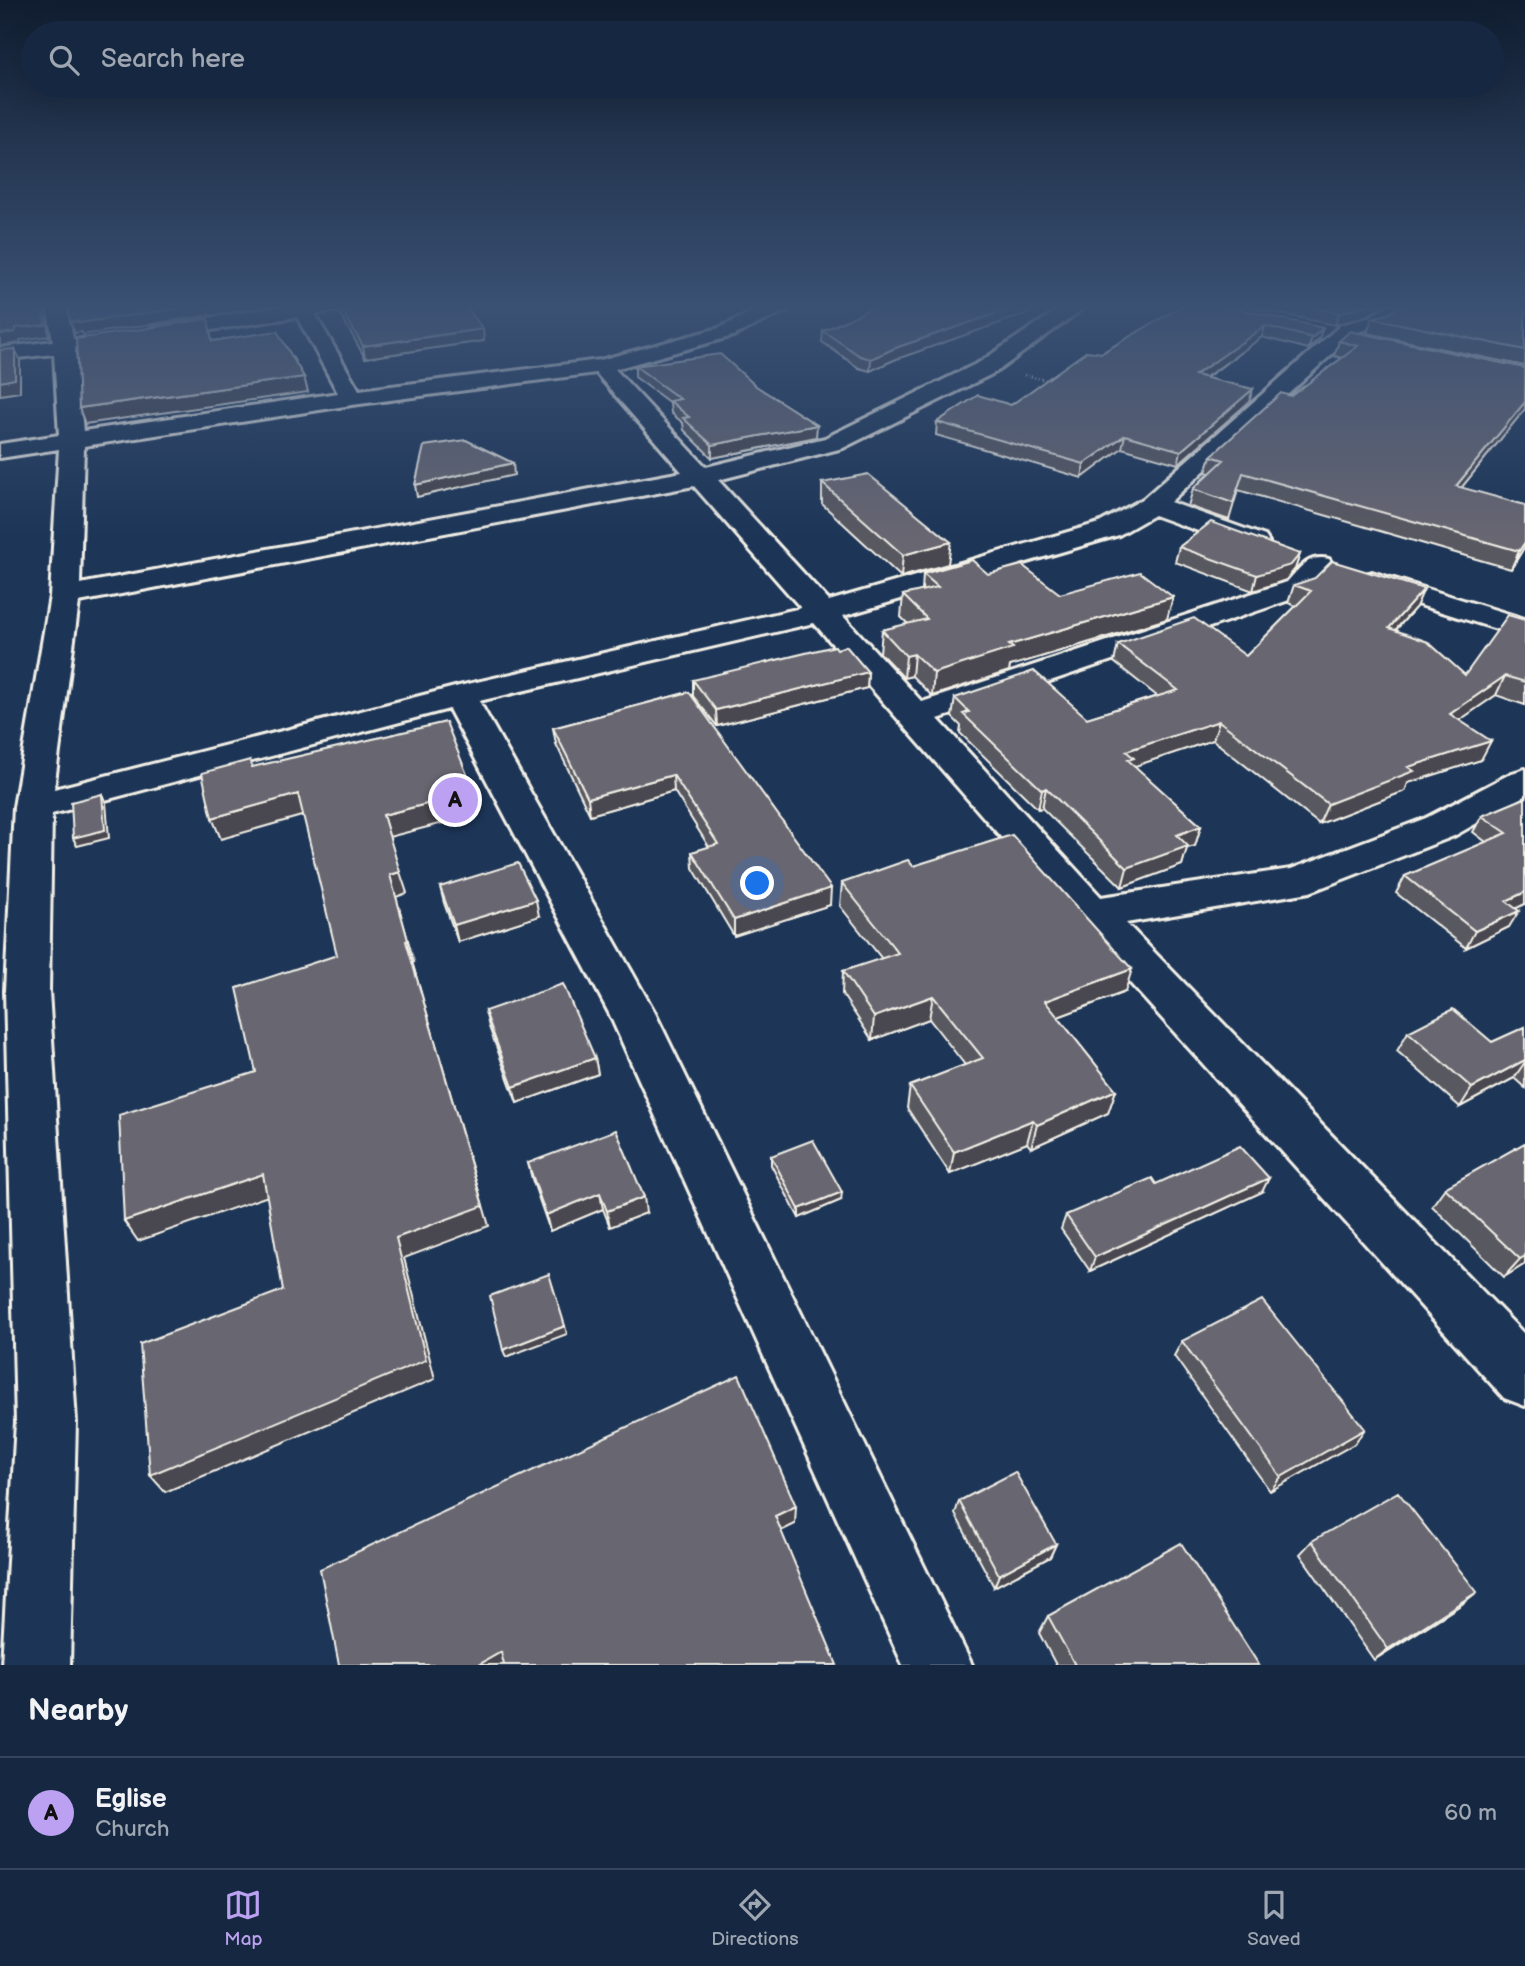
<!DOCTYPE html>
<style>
body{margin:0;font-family:"Balsamiq Sans",sans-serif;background:#23344c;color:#f1f3f6}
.you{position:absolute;left:758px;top:884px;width:24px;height:24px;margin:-18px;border:5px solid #fff;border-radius:50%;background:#1a73e8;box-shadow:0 0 0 10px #1a73e833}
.badge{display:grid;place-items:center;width:46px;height:46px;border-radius:50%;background:#bca0f2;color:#111;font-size:23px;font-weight:700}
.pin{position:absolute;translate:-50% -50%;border:4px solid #fff;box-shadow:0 2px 7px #0006}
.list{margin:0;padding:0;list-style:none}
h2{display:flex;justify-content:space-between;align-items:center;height:91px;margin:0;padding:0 28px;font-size:30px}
h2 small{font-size:23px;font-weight:400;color:#9ea6b1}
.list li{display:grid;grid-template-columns:46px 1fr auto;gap:21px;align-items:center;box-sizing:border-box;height:112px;padding:0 28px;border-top:2px solid #35445a}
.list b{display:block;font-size:26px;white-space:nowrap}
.list p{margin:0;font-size:23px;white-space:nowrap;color:#9ea6b1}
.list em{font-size:23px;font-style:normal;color:#9ea6b1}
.icon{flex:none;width:38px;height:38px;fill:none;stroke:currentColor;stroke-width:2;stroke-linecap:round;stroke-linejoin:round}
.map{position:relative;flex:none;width:1525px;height:1665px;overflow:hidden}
.search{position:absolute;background:#162841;box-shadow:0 7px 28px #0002;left:21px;right:21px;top:21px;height:77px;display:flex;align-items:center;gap:18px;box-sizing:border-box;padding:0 24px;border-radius:38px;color:#9ea6b1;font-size:26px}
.sheet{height:203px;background:#162841}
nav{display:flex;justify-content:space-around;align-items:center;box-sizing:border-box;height:98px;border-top:2px solid #35445a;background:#162841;font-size:19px;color:#9ea6b1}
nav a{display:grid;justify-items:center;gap:4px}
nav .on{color:#bca0f2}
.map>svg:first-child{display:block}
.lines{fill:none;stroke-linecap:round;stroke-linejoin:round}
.street-casing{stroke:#f4f1e8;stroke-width:6}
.path{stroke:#f4f1e8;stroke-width:2.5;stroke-dasharray:1 2.5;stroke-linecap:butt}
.street{fill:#1d3557;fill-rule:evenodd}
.wall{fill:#595861;stroke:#f4f1e8;stroke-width:2}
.shaded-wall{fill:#48474f;stroke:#f4f1e8;stroke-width:2}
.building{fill:#676671;stroke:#f4f1e8;stroke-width:2}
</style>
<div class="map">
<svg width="1525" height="1665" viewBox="0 0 1525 1665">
<rect width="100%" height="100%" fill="#1d3557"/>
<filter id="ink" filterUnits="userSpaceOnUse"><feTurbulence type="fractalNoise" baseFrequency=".0143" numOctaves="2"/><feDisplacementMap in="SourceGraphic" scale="14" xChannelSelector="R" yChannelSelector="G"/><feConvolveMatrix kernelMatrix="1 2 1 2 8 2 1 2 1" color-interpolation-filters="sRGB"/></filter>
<g filter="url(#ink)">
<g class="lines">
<defs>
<path id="street" d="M47,305H67L73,339H95L98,343L95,347L75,351L83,431L338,393L297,317L158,338L151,336L148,332L151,328L158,326L290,305H347L344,309L315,314L359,390L600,360L719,328L767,305H792L789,309L733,336L615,369L706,467L825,438L980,362L1065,305H1088L996,372L843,448L718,480L829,601L1099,523L1143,499L1342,324L1368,318L1389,305H1412L1382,326L1356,332L1170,502L1265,536L1269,542L1265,548L1255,550L1245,548L1154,515L1119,535L843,616L922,702L1287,582C1300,568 1308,554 1329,559L1333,565L1307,594L938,719L1101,897L1291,869L1426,818L1512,773L1525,769V796L1454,836L1310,892L1126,923L1525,1335V1406L1504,1398L1077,924L814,623L479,701L655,1013L972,1665H903L609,1013L449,709L52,814L49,991L76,1422L70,1665H2L16,1422L5,991L14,807L50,596L59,449L0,458V444L59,435L54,354L0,360V348L53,341ZM596,373L682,472L80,584L84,446L352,405ZM694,486L801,608L459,686L54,789L79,602Z
M1372,572L1525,619V638L1362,587L1357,581L1362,575Z"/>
</defs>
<use href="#street" class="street-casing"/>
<path class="path" d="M1024,375L1050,381"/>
<use href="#street" class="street"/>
</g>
<path class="wall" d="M338,305H465L484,341L365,358L340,314Z
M1184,305L1319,339L1308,349L1262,337L1206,378L1249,402L1178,464L1122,448L1082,478L936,435L937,422L1011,405Z
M1238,305H1384L1367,316L1335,325Z
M1525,305V366L1367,333L1372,318L1388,314Z
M823,331L894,360L870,371L859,368L822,342Z
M1339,341L1525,368V409L1461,488L1525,505V546L1511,569L1238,490L1229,520L1188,506L1193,489L1209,473L1206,472L1211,456L1342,358L1334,356Z
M635,366L816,437L712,458L684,430L683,423L671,413L670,403L635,377Z
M822,483L948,564L901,577L822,504Z
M1179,547L1300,554L1295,569L1286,580L1253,591L1175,562Z
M923,574H988L1060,594L1167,619L1010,666L1009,671L932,696L912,676L904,678L880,653L882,630L908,624L901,617L903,595L922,591Z
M1294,585L1416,607L1396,630L1465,675L1525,620V705L1496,695L1459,720L1481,760L1408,783L1405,791L1319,824L1213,740L1134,766L1201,826L1195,846L1187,848L1182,865L1122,887L1042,808L1038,809L960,733L961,726L952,717L955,698L1087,718L1157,696L1114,662L1118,644L1246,656L1296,606L1288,603Z
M868,672L867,688L717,726L693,696V680Z
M689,692L830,905L734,936L693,868L692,852L709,847L674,791L590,815L556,744L553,728Z
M1525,798V904L1516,908L1509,927L1466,948L1396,893L1405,876L1486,842L1473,832L1482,816Z
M913,866L1125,992L1058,1017L1116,1090L1108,1113L1031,1148L1027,1143L950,1174L907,1108L910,1086L965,1065L929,1019L872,1040L842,994L843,971L882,959L840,906L842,883Z
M440,887L539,916L458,942L444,903Z
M485,1011L595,1058L598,1074L517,1103L489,1027Z
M1525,1027V1088L1514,1078L1460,1107L1397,1051L1408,1032L1492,1042Z
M1525,1143V1264L1504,1277L1432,1206L1445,1188Z
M771,1156L841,1200L799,1218L771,1165Z
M528,1163L646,1213L610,1227L603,1209L550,1231L532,1179Z
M1156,1184L1262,1192L1090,1271L1061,1229L1066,1215Z
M1182,1341L1354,1444L1270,1491L1174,1356Z
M959,1501L1056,1544L1050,1557L994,1587L955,1514Z
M1312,1541L1462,1604L1374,1660L1300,1554Z
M1048,1616L1259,1665H1056L1039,1633Z"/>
<path class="shaded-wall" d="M42,305H45L49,336L20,340V343L0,346V334L15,328Z
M201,305H208L209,315L83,335L82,332L75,333L70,322Z
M1021,305H1051L894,360L870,371L871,359L895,348Z
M1368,305H1384L1367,316L1335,325L1339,313Z
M1265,326L1262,337L1192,387L1195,375Z
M1323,328L1319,339L1308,349L1312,338Z
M483,329L484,341L365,358L363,346Z
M15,349L20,360V392L0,395V382Z
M304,377L308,392L85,424L79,408Z
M1253,389L1249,402L1178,464L1181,451Z
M1525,402V409L1449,503L1456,486Z
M817,425L816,437L712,458V445Z
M1125,435L1122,448L1082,478L1084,464Z
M513,463L514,475L417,497L415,485Z
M951,542L948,564L901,577L903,555Z
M1525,542V546L1511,569L1519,551Z
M1300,554L1295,569L1286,580L1253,591L1257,575Z
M1424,589L1416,607L1381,646L1389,628Z
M1173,597L1167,619L1010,666L1009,671L932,696L934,673L1009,645Z
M914,654L912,676L904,678L906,656Z
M868,672L867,688L717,726L716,710Z
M1505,676L1496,695L1441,733L1450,714Z
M1219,721L1213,740L1132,767L1129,778L1126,751Z
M1491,741L1481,760L1408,783L1405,791L1319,824L1328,804L1408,767Z
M673,775L674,791L590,815L588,798Z
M1046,788L1042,808L1038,809L1042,790Z
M474,792L478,814L389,837L383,815Z
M102,794L106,803L109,838L77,846L73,838Z
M298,794L305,815L221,839L212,818Z
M1201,826L1195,846L1187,848L1182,865L1122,887L1127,868L1177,835Z
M400,872L407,893L396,897L414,962H412L489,1226L404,1258L435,1379L165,1492L150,1475L396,1238L390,875Z
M831,888L830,905L734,936V920Z
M1525,892V904L1496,918L1506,901Z
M536,900L539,916L458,942L454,925Z
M1519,911L1509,927L1466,948L1475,931Z
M1132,969L1125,992L1039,1024L1045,1001Z
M933,996L929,1019L872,1040L874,1017Z
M595,1058L598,1074L517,1103L513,1087Z
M1525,1060V1062L1514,1078L1460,1107L1472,1088Z
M1116,1090L1108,1113L1031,1148L1037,1125Z
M1033,1120L1027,1143L950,1174L954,1152Z
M263,1174L274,1194L138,1241L124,1221Z
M1269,1178L1262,1192L1090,1271L1095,1257Z
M842,1192L841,1200L799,1218V1209Z
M600,1193L603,1209L550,1231L546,1215Z
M644,1197L646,1213L610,1227L607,1211Z
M1525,1256V1264L1504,1277L1520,1259Z
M565,1326L567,1334L506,1357L503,1350Z
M1365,1429L1354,1444L1270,1491L1281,1477Z
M796,1506L795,1524L775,1534V1516Z
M1056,1544L1050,1557L994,1587L999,1575Z
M1477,1592L1462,1604L1374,1660L1388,1649Z
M501,1652L508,1665H478Z"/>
<path class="building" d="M0,305H42L45,325L15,328V332L0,334Z
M67,305H201L79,323V321L70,322Z
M339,305H465L483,329L363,346Z
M878,305H1021L895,348L871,359L860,356L823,331Z
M1184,305H1221L1323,328L1312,338L1265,326L1195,375L1253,389L1181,451L1125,435L1084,464L937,422L978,395L1011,405L1087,351L1102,353Z
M1298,305H1368L1339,313Z
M1401,305H1525V350L1372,318L1388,314Z
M208,319L212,341L277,331L304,377L79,408L76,339Z
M1350,331L1525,368V402L1456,486L1525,505V542L1519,551L1243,473L1233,503L1193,489L1224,460L1211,456L1281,393L1291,396L1358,346L1339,341Z
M15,349V379L0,382V350Z
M720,354L756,386L817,425L712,445L683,418L689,417L670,401L680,399L635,366Z
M466,440L513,463L415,485L424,446Z
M868,474L951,542L903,555L822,483Z
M1211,522L1300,554L1291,565L1257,575L1179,547Z
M972,560L988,574L1022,565L1060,594L1140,572L1173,597L1009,645L1013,648L934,673L914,654L906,656L882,630L927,619L903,595L938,587L923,574Z
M1332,561L1424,589L1389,628L1428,642L1465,675L1508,615L1525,620V682L1505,676L1450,714L1491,741L1408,767L1414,771L1328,804L1219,721L1126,751L1134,758L1128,760L1201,826L1177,835L1188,846L1127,868L1046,788L1042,790L963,714L969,712L955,698L1034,671L1087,718L1178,690L1118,644L1194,618L1246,656L1311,591L1294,585L1315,578Z
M835,646L837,649L846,646L868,672L716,710L693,680Z
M689,692L831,888L734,920L692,852L718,844L673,775L588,798L553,728Z
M446,722L474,792L383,815L400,872L390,875L408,940L406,941L483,1206L396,1238L426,1360L150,1475L140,1344L283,1290L263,1174L124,1221L119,1115L256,1072L237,988L337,955L298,794L212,818L202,773L250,760L252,767Z
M102,794L105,830L73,838L71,802Z
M1525,798V892L1506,901L1519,911L1475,931L1405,876L1507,833L1482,816Z
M1012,835L1132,969L1045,1001L1116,1090L1037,1125L1033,1120L954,1152L910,1086L983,1058L933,996L874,1017L843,971L898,953L842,883L908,860L913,866Z
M518,863L536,900L454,925L440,887Z
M563,984L595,1058L513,1087L485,1011Z
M1453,1009L1492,1042L1525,1027V1060L1472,1088L1408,1032Z
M616,1130L644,1197L607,1211L600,1193L546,1215L528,1163Z
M813,1140L842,1192L799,1209L771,1156Z
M1525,1143V1256L1520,1259L1445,1188Z
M1240,1146L1269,1178L1095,1257L1066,1215L1152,1178L1156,1184Z
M549,1274L565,1326L503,1350L490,1296Z
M1262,1300L1365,1429L1281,1477L1182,1341Z
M739,1375L796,1506L775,1516L837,1665H504L501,1652L478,1665H339L320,1569Z
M1015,1472L1056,1544L999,1575L959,1501Z
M1398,1492L1477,1592L1388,1649L1312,1541Z
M1181,1543L1259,1665H1075L1048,1616Z"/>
</g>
<linearGradient id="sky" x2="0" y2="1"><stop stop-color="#101d30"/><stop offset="0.57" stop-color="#3a5174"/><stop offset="1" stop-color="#3a5174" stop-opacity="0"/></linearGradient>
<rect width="1525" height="538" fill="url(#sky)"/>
</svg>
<div class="you"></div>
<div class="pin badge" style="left:455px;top:800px">A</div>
<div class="search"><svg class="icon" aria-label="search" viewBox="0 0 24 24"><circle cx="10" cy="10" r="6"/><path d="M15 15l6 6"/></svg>Search here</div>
</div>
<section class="sheet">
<h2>Nearby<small></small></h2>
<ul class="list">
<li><span class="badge">A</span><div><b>Eglise</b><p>Church</p></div><em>60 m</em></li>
</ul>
</section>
<nav>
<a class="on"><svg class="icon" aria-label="map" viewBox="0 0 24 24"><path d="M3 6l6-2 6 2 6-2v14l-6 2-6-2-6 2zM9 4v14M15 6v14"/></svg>Map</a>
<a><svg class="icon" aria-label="directions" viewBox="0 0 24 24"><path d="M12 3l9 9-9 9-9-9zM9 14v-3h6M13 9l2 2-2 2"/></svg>Directions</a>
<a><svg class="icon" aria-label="saved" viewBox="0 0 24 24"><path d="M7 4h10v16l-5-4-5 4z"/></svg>Saved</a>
</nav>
